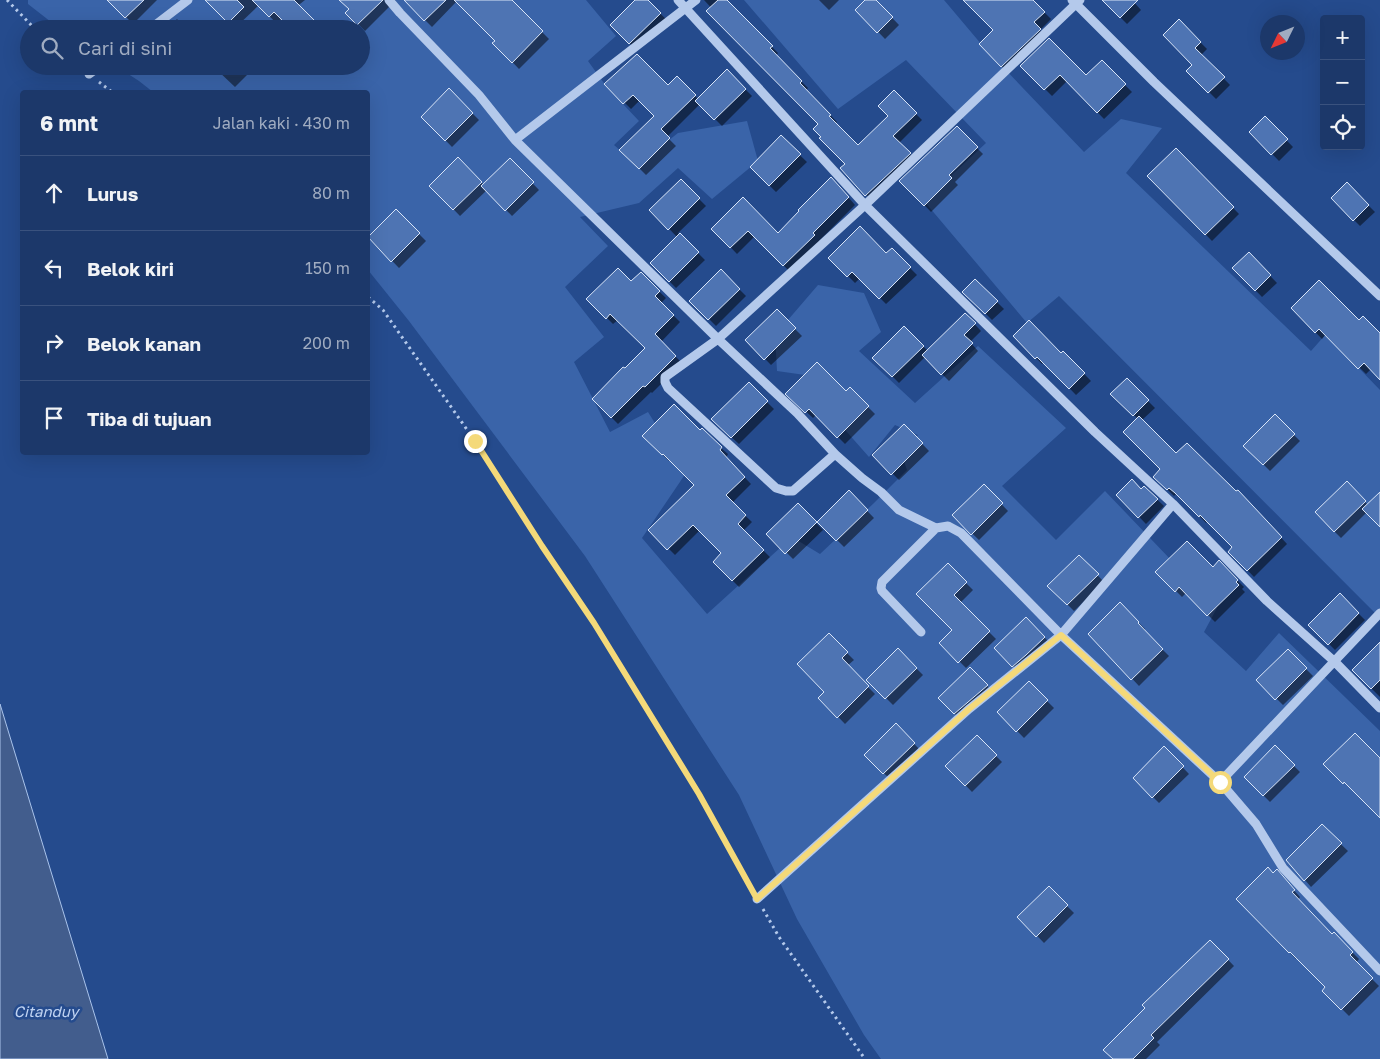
<!DOCTYPE html>
<html lang="id">
<meta charset="utf-8">
<style>
body{margin:0;font-family:"Golos Text",sans-serif;background:#294372;color:#f1f3f6}
.controls{position:absolute;right:15px;top:15px;display:grid;overflow:hidden;border-radius:5px;box-shadow:0 5px 20px #0002}
.controls button{width:45px;height:45px;display:grid;place-items:center;padding:0;border:0;border-bottom:1px solid #3a527e;background:#1c386a;color:#f1f3f6;font:25px sans-serif}
.compass{position:absolute;left:1260px;top:15px;width:45px;height:45px;border-radius:50%;background:#1c386a;box-shadow:0 5px 20px #0002;rotate:227deg}
.stop{position:absolute;width:15px;height:15px;margin:-11px;border:4px solid #f4d979;border-radius:50%;background:#fff}
.stop.end{background:#f4d979;border-color:#fff;box-shadow:0 1px 5px #0008}
.list{margin:0;padding:0;list-style:none}
h2{display:flex;justify-content:space-between;align-items:center;height:65px;margin:0;padding:0 20px;font-size:21px}
h2 small{font-size:16px;font-weight:400;color:#a0acc1}
.list li{display:grid;grid-template-columns:32px 1fr auto;gap:15px;align-items:center;box-sizing:border-box;height:75px;padding:0 20px;border-top:1px solid #3a527e}
.list b{display:block;font-size:19px;white-space:nowrap}
.list em{font-size:16px;font-style:normal;color:#a0acc1}
.icon{flex:none;width:28px;height:28px;fill:none;stroke:currentColor;stroke-width:2;stroke-linecap:round;stroke-linejoin:round}
.map{position:relative;flex:none;width:1380px;height:1059px;overflow:hidden}
.search{position:absolute;background:#1c386a;box-shadow:0 5px 20px #0002;left:20px;top:20px;width:350px;height:55px;display:flex;align-items:center;gap:12px;box-sizing:border-box;padding:0 18px;border-radius:28px;color:#a0acc1;font-size:19px}
.panel{position:absolute;background:#1c386a;box-shadow:0 5px 20px #0002;left:20px;top:90px;width:350px;height:365px;border-radius:5px}
.map>svg:first-child{display:block}
.green{fill:#3a64a9}
.water{fill:#425d8d;stroke:#a9c3eb}
.shadow{fill:#0007}
.building{fill:#4e74b3;stroke:#d9e5f8}
.lines{fill:none;stroke-linecap:round;stroke-linejoin:round}
.path{stroke:#b4c9eb;stroke-width:3;stroke-dasharray:2.5 4;stroke-linecap:butt}
.minor{stroke:#b4c9eb;stroke-width:9}
.route{stroke:#f4d979;stroke-width:6}
.labels{text-anchor:middle;stroke-width:5;stroke-linejoin:round;paint-order:stroke}
.water-label{font-size:15px;font-style:italic;fill:#c0d3f2;stroke:#254b8d}
</style>
<div class="map">
<svg width="1380" height="1059" viewBox="0 0 1380 1059">
<rect width="100%" height="100%" fill="#254b8d"/>
<path class="green" d="M28,0H586L616,36L588,61L606,86L639,121L614,145L637,165L678,133L747,121L758,161L712,199L678,168L639,203L580,217L608,246L565,287L604,337L574,362L610,432L648,412L686,473L642,538L707,614L792,537L820,554L874,503L907,470L901,453L918,435L895,425L869,457L839,423L812,376L777,371L775,335L818,285L864,293L881,332L859,351L915,403L978,346L1066,428L1002,486L1056,540L1105,491L1217,608L1204,632L1246,671L1279,633L1380,731V1059H881L864,1035L797,919L739,795L585,556L409,321L368,270V92H153L139,81L116,66H361V29H60L28,4Z
M744,0H944L982,45L1084,152L1121,119L1162,128L1126,173L1311,351L1326,334L1380,390V618L1059,296L1027,323L924,201L986,143L906,60L838,109Z"/>
<path class="water" d="M0,704L108,1059H0Z"/>
<path class="shadow" d="M109,0H157L133,24Z
M207,0H305L276,23L259,5L235,28Z
M341,0H396L391,2L389,7L365,31L347,13L350,9Z
M405,0H510L549,39L519,69L494,43L496,41L457,1L432,27Z
M637,0H646L667,20L636,50L612,25Z
M704,0H726L778,53L776,56L808,88L806,90L837,122L835,124L858,147L890,116L894,92L922,120L899,143L916,160L873,202L842,168L846,164L820,124Z
M819,0H839L829,10Z
M867,0H875L899,25L885,39L857,10Z
M964,0H1032L1051,19L1040,30L1046,36L1008,73L980,44L994,30Z
M1103,0H1132L1141,10L1127,24Z
M177,19L186,29H167Z
M1179,21L1207,49L1201,55L1230,85L1216,99L1188,71L1194,65Z
M1102,62L1132,92L1104,119L1067,81L1052,96L1022,66L1086,77Z
M220,66H247L251,71L235,87L217,70Z
M727,71L752,96L722,126L700,104L667,137L676,146L646,175L621,150L656,116L640,100L631,109L606,84L668,87L677,77L698,99Z
M449,90L479,120L452,147L423,117Z
M1265,118L1293,147L1279,161L1251,132Z
M957,128L983,154L955,182L958,185L931,212L901,181Z
M781,137L807,162L776,192L751,167Z
M1176,149L1239,214L1212,241L1149,176Z
M458,159L484,185L510,160L539,190L512,216L487,190L460,216L431,186Z
M681,181L706,206L678,233L705,260L676,288L651,263L677,237L651,210Z
M1347,184L1375,212L1360,226L1332,198Z
M838,185L855,205L819,241L820,242L790,272L755,236L737,254L713,229L743,199L778,234Z
M396,211L426,241L399,268L369,237Z
M892,250L917,275L886,304L860,278L855,283L830,258L886,255Z
M1249,254L1277,283L1262,297L1234,268Z
M721,271L746,296L716,326L691,301Z
M641,274L666,298L661,303L680,322L661,342L682,363L652,393L651,392L618,424L593,399L646,348L618,320L613,324L588,299L631,283Z
M975,280L1004,309L992,320L964,292Z
M1292,308L1359,322L1380,335V378L1371,369L1366,374L1326,334L1322,339Z
M777,311L802,336L771,365L747,340Z
M965,314L981,331L970,342L978,351L949,381L925,357L899,383L874,358L904,328L928,351Z
M1014,336L1061,354L1063,352L1091,381L1076,395L1044,362L1042,364Z
M1126,379L1155,408L1142,420L1176,455L1245,498L1287,544L1254,577L1230,552L1234,547L1208,521L1206,523L1183,499L1176,494L1174,496L1161,483L1162,469L1138,419L1112,394Z
M749,384L774,409L739,444L719,426Z
M850,389L875,414L845,444L816,415L813,418L787,394L846,393Z
M1275,416L1300,441L1270,471L1245,446Z
M904,425L929,451L899,480L874,455Z
M700,432L721,448L728,454L726,458L751,484L732,503L752,522L743,531L770,557L739,587L714,562L723,553L700,530L675,555L650,530L696,485L671,459L669,461L644,436Z
M1347,483L1368,505L1380,494V526L1367,512L1341,538L1316,513Z
M984,486L1008,511L979,540L953,515Z
M1144,487L1164,506L1146,524L1118,495L1141,490Z
M849,492L874,518L844,547L819,522Z
M798,505L823,530L793,559L768,534Z
M1079,556L1104,582L1074,611L1049,586Z
M1219,562L1244,587L1242,589L1245,592L1215,622L1186,593L1182,597L1157,572L1213,568Z
M948,565L973,590L960,603L996,639L966,668L941,643L954,630Z
M1340,595L1365,620L1335,650L1310,625Z
M1120,604L1145,629L1144,631L1169,656L1139,686L1090,634Z
M1026,619L1051,644L1019,672L996,648Z
M829,635L854,660L847,666L875,694L845,724L820,698L826,692Z
M1380,643V697L1353,670Z
M898,650L923,675L893,705L868,680Z
M1288,651L1313,676L1283,705L1258,680Z
M970,668L994,693L961,720L940,698Z
M1029,683L1054,708L1024,738L999,712Z
M896,725L920,750L891,780L865,755Z
M977,737L1002,762L972,792L947,766Z
M1275,747L1300,772L1270,802L1245,777Z
M1164,748L1189,774L1159,803L1134,778Z
M1322,826L1348,851L1311,887L1305,880Z
M1273,875L1283,878L1300,897L1298,900L1333,936L1334,934L1359,959L1356,963L1379,986L1349,1016L1324,991L1327,987L1298,958L1296,959L1238,899Z
M1049,888L1074,913L1044,943L1019,917Z
M1210,941L1234,966L1157,1042L1160,1045L1146,1059H1114Z"/>
<path class="building" d="M107,0H144L125,18Z
M205,0H237L244,7L228,23Z
M252,0H294L323,29H291L274,12L269,17Z
M339,0H383L357,25L345,13L349,9Z
M404,0H446L424,21Z
M454,0H512L543,31L512,63L492,43L495,41Z
M635,0H648L661,13L629,44L610,25Z
M718,0H727L773,46L770,48L802,81L800,83L831,115L829,116L858,145L888,116L878,106L894,90L917,113L893,136L911,153L865,196L840,168L845,164L819,138L821,137L813,129L818,124L706,11Z
M865,0H876L893,17L877,33L855,10Z
M963,0H1033L1045,12L1034,22L1041,29L1001,67L979,44L993,30Z
M1102,0H1138L1120,18Z
M1179,19L1201,42L1195,48L1225,77L1208,93L1186,71L1192,65L1163,35Z
M1049,38L1086,75L1102,60L1126,84L1097,113L1060,75L1044,90L1020,66Z
M637,54L668,85L677,76L696,95L661,129L670,138L639,169L619,150L654,116L633,95L623,104L604,84Z
M727,69L746,89L714,120L695,101Z
M449,88L473,113L445,141L421,117Z
M1265,116L1288,139L1271,155L1249,132Z
M957,126L978,147L949,175L952,178L924,206L899,181Z
M781,135L801,154L769,186L750,167Z
M1176,148L1234,207L1205,235L1147,176Z
M458,157L482,182L453,210L429,186Z
M510,158L534,182L505,211L481,186Z
M831,177L849,197L813,233L815,235L783,266L748,231L730,248L711,229L743,197L778,233L799,211L798,210Z
M681,179L700,198L668,230L649,210Z
M1347,182L1369,205L1353,221L1331,198Z
M396,209L420,233L391,262L368,237Z
M860,226L886,253L892,248L911,267L879,299L852,272L847,277L828,258Z
M680,233L699,252L669,282L650,263Z
M1249,252L1271,275L1255,291L1232,268Z
M618,268L631,281L641,272L660,291L655,296L674,315L655,334L676,356L645,387L643,386L611,418L592,399L623,367L625,368L645,348L610,314L606,319L586,299Z
M721,269L740,289L708,320L689,301Z
M975,279L998,301L985,314L962,292Z
M1319,280L1359,320L1363,316L1380,333V380L1364,363L1358,369L1319,329L1315,333L1291,308Z
M777,309L796,328L764,360L745,340Z
M965,313L976,323L964,335L973,343L941,375L922,355Z
M1029,320L1061,353L1063,351L1085,373L1069,389L1037,357L1035,359L1013,336Z
M904,326L924,346L892,377L872,358Z
M817,362L846,391L850,387L869,406L837,438L809,409L805,413L785,394Z
M1127,378L1149,400L1133,416L1110,394Z
M749,382L768,401L731,438L711,419Z
M674,404L700,430L702,428L722,447L720,450L745,477L726,495L746,515L738,524L764,550L732,581L713,562L721,553L693,525L667,550L648,530L694,485L663,454L662,455L642,436Z
M1275,414L1295,434L1263,465L1243,446Z
M1139,416L1176,453L1187,443L1236,491L1238,490L1282,537L1247,571L1228,552L1232,547L1200,515L1199,517L1175,493L1169,488L1167,490L1153,477L1160,469L1123,432Z
M904,424L923,443L891,475L872,455Z
M1132,479L1141,489L1144,486L1158,499L1138,518L1116,495Z
M1347,481L1366,501L1334,532L1315,512Z
M984,484L1003,503L971,535L952,515Z
M849,490L868,510L836,541L817,522Z
M1380,492V527L1362,509Z
M798,503L817,522L785,554L766,534Z
M1187,541L1213,567L1219,560L1238,580L1236,582L1239,585L1207,616L1179,587L1175,592L1155,572Z
M1079,555L1099,574L1067,605L1047,586Z
M948,563L967,582L954,595L990,631L958,663L939,643L952,630L916,594Z
M1340,593L1359,613L1328,645L1308,625Z
M1120,602L1139,622L1138,623L1163,649L1131,680L1088,634Z
M1026,617L1045,637L1026,655L1012,667L994,648Z
M829,633L848,652L842,658L869,686L837,718L818,698L824,692L797,664Z
M1380,642V680L1371,689L1352,670Z
M898,648L917,668L885,699L866,680Z
M1288,649L1307,668L1275,700L1256,680Z
M970,667L988,685L954,714L938,698Z
M1029,681L1048,700L1016,732L997,712Z
M896,723L915,743L883,774L864,755Z
M1355,733L1380,758V818L1344,782L1343,784L1323,764Z
M977,735L997,755L965,786L945,766Z
M1275,745L1295,765L1263,796L1244,777Z
M1164,746L1184,766L1152,798L1133,778Z
M1322,824L1342,843L1304,881L1286,860Z
M1268,867L1273,873L1277,869L1295,890L1292,892L1332,934L1334,932L1353,952L1350,955L1373,978L1341,1010L1322,991L1325,987L1290,952L1289,953L1236,899Z
M1049,886L1068,905L1036,937L1017,917Z
M1210,940L1229,959L1151,1035L1154,1038L1133,1059H1113L1103,1050L1145,1008L1142,1005Z"/>
<g class="lines">
<path class="path" d="M7,0L35,29
M99,82L112,92
M368,297L383,310L475,441L542,546L594,623L699,795L752,889
M763,909L779,937L865,1059"/>
<path class="minor" d="M389,0L400,13L479,95L515,140L718,339L797,413L835,454L862,478L881,492L899,510L936,528L948,526L961,533L1061,635L1220,782L1256,824L1283,868L1380,971
M678,0L865,205L1095,432L1173,504L1267,601L1335,662L1380,708
M1072,0L1154,82L1380,296
M150,29L188,0
M89,74L100,66
M515,140L696,0
M835,454L793,491H786L776,488L668,388L665,382V377L718,339L865,205L1080,0
M921,632L882,591L881,588L882,582L936,528
M1220,782L1380,613
M757,899L969,709L1061,635L1173,504"/>
</g>
<g class="lines">
<path class="route" d="M475,441L542,546L594,623L699,794L757,899L969,709L1061,635L1220,782"/>
</g>
<g class="labels">
<g class="water-label">
<text x="46" y="1017">Citanduy</text>
</g>
</g>
</svg>
<div class="controls">
<button>+</button>
<button>−</button>
<button><svg class="icon" aria-label="locate" viewBox="0 0 24 24"><circle cx="12" cy="12" r="6"/><path d="M12 2v4M12 18v4M2 12h4M18 12h4"/></svg></button>
</div>
<svg class="compass" viewBox="-18 -18 36 36"><path d="M0-13l5 13h-10z" fill="#e53935"/><path d="M0 13l5-13h-10z" fill="#a0acc1"/></svg>
<div class="stop" style="left:1220px;top:782px"></div>
<div class="stop end" style="left:475px;top:441px"></div>
<div class="search"><svg class="icon" aria-label="search" viewBox="0 0 24 24"><circle cx="10" cy="10" r="6"/><path d="M15 15l6 6"/></svg>Cari di sini</div>
<section class="panel">
<h2>6 mnt<small>Jalan kaki · 430 m</small></h2>
<ul class="list">
<li><svg class="icon" aria-label="ahead" viewBox="0 0 24 24"><path d="M12 20V5M6 11l6-6 6 6"/></svg><div><b>Lurus</b></div><em>80 m</em></li>
<li><svg class="icon" aria-label="left" viewBox="0 0 24 24"><path d="M17 20v-9H6M10 6l-5 5 5 5"/></svg><div><b>Belok kiri</b></div><em>150 m</em></li>
<li><svg class="icon" aria-label="right" viewBox="0 0 24 24"><path d="M7 20v-9h11M14 6l5 5-5 5"/></svg><div><b>Belok kanan</b></div><em>200 m</em></li>
<li><svg class="icon" aria-label="arrive" viewBox="0 0 24 24"><path d="M6 21V4h12l-3 4 3 4H6"/></svg><div><b>Tiba di tujuan</b></div></li>
</ul>
</section>
</div>
